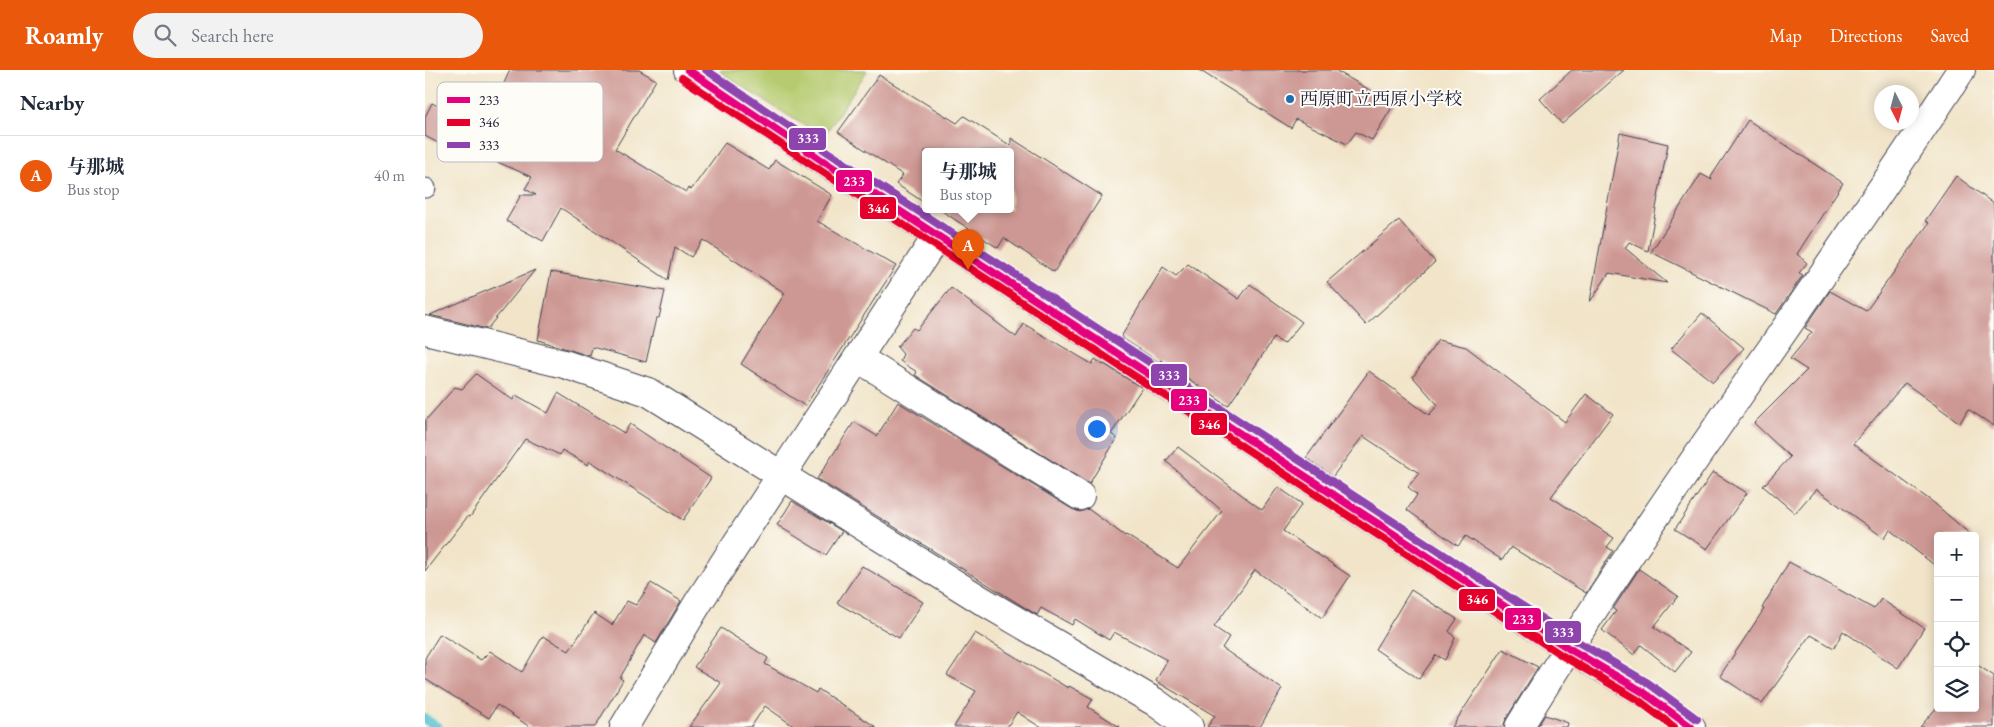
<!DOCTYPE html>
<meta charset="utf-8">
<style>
body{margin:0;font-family:"EB Garamond","Noto Serif JP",serif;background:#f2f2f3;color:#1f2937}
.controls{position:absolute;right:15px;bottom:15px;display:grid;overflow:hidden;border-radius:5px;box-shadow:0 2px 12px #0003}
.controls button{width:45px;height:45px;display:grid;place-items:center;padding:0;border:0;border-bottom:1px solid #e0e1e3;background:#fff;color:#1f2937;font:25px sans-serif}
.compass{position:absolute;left:1449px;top:15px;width:45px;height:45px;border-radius:50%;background:#fff;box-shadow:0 2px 12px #0003;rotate:174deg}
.you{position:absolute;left:671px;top:358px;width:18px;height:18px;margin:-12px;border:4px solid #fff;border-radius:50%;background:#1a73e8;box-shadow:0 0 0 8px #1a73e833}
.badge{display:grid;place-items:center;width:32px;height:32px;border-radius:50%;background:#ea580c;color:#fff;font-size:16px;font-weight:700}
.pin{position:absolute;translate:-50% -41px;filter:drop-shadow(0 1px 2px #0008)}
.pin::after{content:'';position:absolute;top:26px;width:18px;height:15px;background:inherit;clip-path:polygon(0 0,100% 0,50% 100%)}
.popup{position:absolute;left:497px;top:78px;width:92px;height:65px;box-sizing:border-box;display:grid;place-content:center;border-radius:5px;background:#fff;filter:drop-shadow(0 1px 4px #0005);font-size:16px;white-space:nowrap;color:#747a83}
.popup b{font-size:19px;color:#1f2937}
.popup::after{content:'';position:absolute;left:50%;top:100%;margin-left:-10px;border:10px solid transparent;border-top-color:#fff}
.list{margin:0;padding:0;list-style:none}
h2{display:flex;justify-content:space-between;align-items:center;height:65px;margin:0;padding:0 20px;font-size:21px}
h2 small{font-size:16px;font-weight:400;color:#747a83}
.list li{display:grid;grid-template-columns:32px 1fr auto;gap:15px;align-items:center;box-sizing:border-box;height:80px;padding:0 20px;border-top:1px solid #e0e1e3}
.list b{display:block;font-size:19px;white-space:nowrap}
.list p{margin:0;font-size:16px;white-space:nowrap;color:#747a83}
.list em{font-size:16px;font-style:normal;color:#747a83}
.icon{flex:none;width:28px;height:28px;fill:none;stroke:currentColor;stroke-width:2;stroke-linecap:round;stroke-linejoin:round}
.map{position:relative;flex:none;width:1569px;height:657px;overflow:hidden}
header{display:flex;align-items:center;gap:30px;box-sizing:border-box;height:70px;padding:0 25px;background:#ea580c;color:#fff}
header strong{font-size:24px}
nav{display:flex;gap:28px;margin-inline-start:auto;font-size:18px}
.search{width:350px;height:45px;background:#f2f2f3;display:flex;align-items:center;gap:12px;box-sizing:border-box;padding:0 18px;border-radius:28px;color:#747a83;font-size:19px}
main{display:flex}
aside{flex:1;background:#fff}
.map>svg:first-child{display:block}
.green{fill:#b6cb70;stroke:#6c7656}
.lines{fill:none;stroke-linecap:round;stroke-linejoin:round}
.stream{stroke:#56c1d0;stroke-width:10}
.building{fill:#cd9793}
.service-casing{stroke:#413f50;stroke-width:21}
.minor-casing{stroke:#413f50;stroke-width:30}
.tertiary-casing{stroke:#413f50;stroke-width:30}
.service{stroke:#fff;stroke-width:19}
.minor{stroke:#fff;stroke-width:28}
.tertiary{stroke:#fff;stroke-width:28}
.bus-1-casing{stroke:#fdfcf7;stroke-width:11}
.bus-2-casing{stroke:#fdfcf7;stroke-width:11}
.bus-3-casing{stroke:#fdfcf7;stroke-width:11}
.bus-1{stroke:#e5007d;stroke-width:8}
.bus-2{stroke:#e4002b;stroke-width:8}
.bus-3{stroke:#8e44ad;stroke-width:8}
.poi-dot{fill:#1f6fb2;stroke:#fdfcf7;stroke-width:2}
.labels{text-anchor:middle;stroke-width:4;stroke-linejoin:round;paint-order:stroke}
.poi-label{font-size:18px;fill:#22223b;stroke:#fdfcf7;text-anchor:start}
.key{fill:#fdfcf7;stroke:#bbbbbf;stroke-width:1}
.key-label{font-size:14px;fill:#22223b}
.line-badge{stroke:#fdfcf7;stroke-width:2}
.badge-label{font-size:14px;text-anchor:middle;font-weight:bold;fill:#fff}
</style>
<header>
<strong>Roamly</strong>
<div class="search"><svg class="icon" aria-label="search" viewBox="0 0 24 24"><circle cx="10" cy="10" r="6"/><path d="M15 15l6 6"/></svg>Search here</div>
<nav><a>Map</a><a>Directions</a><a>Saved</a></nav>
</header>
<main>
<aside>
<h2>Nearby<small></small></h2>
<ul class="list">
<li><span class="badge">A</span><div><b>与那城</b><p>Bus stop</p></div><em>40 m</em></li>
</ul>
</aside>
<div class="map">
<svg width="1569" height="657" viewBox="0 0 1569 657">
<rect width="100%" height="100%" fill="#fdfcf7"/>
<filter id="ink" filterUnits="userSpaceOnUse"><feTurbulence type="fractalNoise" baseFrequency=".02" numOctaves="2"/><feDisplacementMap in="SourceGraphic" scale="10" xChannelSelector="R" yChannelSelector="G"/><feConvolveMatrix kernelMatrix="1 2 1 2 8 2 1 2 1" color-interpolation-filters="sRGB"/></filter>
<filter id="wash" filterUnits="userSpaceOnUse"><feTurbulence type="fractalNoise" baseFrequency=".0096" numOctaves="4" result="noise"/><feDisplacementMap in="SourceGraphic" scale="20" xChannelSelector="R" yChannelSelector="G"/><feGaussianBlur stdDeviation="1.12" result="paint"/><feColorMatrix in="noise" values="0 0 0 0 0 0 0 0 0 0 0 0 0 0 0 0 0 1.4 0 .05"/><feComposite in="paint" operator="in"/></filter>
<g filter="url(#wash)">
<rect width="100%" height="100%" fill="#f1e4c8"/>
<path class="green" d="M295,0H441L442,1L398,67L297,4Z"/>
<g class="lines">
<path class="stream" d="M0,649L12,657"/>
</g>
<g id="blocks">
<path class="building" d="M85,0H214L231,10L190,79L261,122L263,118L266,120L300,73L344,100L350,90L407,125L392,151L471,196L380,336L316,294L360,223L278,170L266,187L250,177L243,210L136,138L118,171L81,151L96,125H111L100,119L107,107L31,74L28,81L0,66V47L7,33L58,59Z
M774,0H910L969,34L947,70L931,62L922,74L871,49L866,58Z
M1147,0H1199L1137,54L1115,29Z
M454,5L532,53L539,46L586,76V68L677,126L629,202L579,168L573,178L514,139H586V81H500V133L471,114L478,105L413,62Z
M1323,50L1418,113L1372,184L1382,193L1374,203L1378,205L1351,244L1226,182L1276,104L1287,110L1286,107Z
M1195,63L1243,74L1223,181L1204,172L1200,178L1242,213L1184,203L1165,232Z
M1531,106L1569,134V356L1543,339L1535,353L1480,313L1428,374L1509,433L1547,466H1513V498L1465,460L1459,468L1391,419L1370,443L1338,416L1365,387L1329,353L1382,300L1365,289L1387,262L1380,258L1405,221L1441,241L1504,153L1500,151Z
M974,150L1010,192L941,255L902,212Z
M763,194L814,229L825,214L877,252L859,274L849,268L803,336L736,290L734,292L696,267L738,197L751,206Z
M110,200L62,259L5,245Z
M126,202L240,221L234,248H231L221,292L167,277L165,286L113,270Z
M526,218L591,267L599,254L667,294L670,289L678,295L679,294L717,318L686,364L692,368L664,414L490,305L492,302L475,291L478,284L472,277L488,258L492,260Z
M1277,243L1319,278L1288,312L1246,279Z
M1013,270L1041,277L1140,352L1161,324L1188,344L1126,427L1189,468L1182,477L1188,481L1161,523L1086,477L1077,490L1041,466L1033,476L982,440L992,425L983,417L994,403L938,366L908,406L881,388L944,301L1004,345L1013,335L988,307Z
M51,304L88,330L91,325L123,343L133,323L199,363L205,354L286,408L258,450L165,391L163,395L137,380L135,385L100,369L45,447L43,446L0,501V351L30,317L37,319Z
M473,332L647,439L655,442L663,439L700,466L701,465L753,498L797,441L741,391L753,377L837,440L853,417L877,434L858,461L925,506L897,548L830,500L789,557L804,567L797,578L857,619L835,657H782L790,646L731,611L742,590L689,562L684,570L650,549L647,555L616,538L612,545L392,409L429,352L452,366Z
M1288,402L1322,423L1282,479L1250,459Z
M367,431L417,461L401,485L352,455Z
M1364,492L1449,539L1456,529L1499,558L1473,598L1418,561L1409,578L1386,565L1337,634L1295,606L1339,539L1337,538Z
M437,496L498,532L474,568L412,533Z
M1214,499L1253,526L1229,557L1266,582L1250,602L1216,575L1209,585L1177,560L1191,541L1188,539Z
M226,513L256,531L231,573L219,565L195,608L198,610L170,657H105L72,635L64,648L0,609V588L15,564L56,590L65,581L97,602L118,566L144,581L169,543L187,555L202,531L211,535Z
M986,520L1032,549L1024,561L1030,568L1020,590L1011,585L994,609L950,579Z
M296,558L343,588L340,594L391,623L393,619L451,657H370L340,636L326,657H264L296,613L269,597Z
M550,563L643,618L644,616L668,629L663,637L695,657H615L592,642L582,657H529L551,621L522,605Z
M1078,579L1113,597L1081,649L1078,657H1027Z
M1551,594L1569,606V657H1495L1513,636V638H1550Z
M1120,645L1143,653L1142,657H1112Z"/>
</g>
</g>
<g filter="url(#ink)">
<use href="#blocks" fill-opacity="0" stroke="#413f50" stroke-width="1"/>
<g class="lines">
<defs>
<path id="service" d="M0,118H1"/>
<path id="minor" d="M0,260L139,294L223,322L556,530L730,632L764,657
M433,288L655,426
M199,657L273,533L512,166
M1094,657C1232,432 1392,221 1536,0"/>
<path id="tertiary" d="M263,0L395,89L1143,578L1218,622L1266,657"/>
</defs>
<use href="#service" class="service-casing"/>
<use href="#minor" class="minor-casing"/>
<use href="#tertiary" class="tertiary-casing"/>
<use href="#service" class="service"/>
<use href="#minor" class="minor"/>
<use href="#tertiary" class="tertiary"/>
<defs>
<path id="bus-1" d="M263,0L395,89L1143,578L1218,622L1266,657"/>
<path id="bus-2" d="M257,8L390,97L1138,586L1213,630L1249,657"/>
<path id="bus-3" d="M281,0L401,81L1148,569L1223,613L1272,649"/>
</defs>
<use href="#bus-1" class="bus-1-casing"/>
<use href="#bus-2" class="bus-2-casing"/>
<use href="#bus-3" class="bus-3-casing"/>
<use href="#bus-1" class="bus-1"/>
<use href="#bus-2" class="bus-2"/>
<use href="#bus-3" class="bus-3"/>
</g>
</g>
<circle class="poi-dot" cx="865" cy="29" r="5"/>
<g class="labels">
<g class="poi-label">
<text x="875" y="35">西原町立西原小学校</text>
</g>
</g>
<rect x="12" y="12" width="166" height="80" rx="8" class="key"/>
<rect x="22" y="27" width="23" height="6" fill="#e5007d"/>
<rect x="22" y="49" width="23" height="7" fill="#e4002b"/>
<rect x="22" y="72" width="23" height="6" fill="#8e44ad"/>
<g class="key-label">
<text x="54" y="35">233</text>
<text x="54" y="57">346</text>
<text x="54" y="80">333</text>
</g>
<g class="line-badge">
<rect x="363" y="57" width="39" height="24" rx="5" fill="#8e44ad"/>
<rect x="410" y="99" width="38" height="24" rx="5" fill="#e5007d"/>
<rect x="434" y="126" width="38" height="24" rx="5" fill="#e4002b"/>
<rect x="725" y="293" width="38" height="24" rx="5" fill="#8e44ad"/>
<rect x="745" y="318" width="38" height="24" rx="5" fill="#e5007d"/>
<rect x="765" y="342" width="38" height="24" rx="5" fill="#e4002b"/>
<rect x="1033" y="518" width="38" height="24" rx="5" fill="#e4002b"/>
<rect x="1079" y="537" width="38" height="24" rx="5" fill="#e5007d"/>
<rect x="1119" y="550" width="38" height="24" rx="5" fill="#8e44ad"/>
</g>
<g class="badge-label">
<text x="383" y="73">333</text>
<text x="429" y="116">233</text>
<text x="453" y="143">346</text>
<text x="744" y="310">333</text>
<text x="764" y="335">233</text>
<text x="784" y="359">346</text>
<text x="1052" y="534">346</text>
<text x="1098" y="554">233</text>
<text x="1138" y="567">333</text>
</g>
</svg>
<div class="controls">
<button>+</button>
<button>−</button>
<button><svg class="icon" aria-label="locate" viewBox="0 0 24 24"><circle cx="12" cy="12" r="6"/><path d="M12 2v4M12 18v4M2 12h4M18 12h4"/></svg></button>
<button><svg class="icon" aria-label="layers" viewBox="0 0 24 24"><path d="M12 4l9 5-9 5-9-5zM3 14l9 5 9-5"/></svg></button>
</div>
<svg class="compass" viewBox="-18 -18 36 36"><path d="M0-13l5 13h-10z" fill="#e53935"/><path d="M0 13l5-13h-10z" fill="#747a83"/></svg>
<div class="you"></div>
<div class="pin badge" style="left:543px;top:200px">A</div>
<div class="popup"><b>与那城</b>Bus stop</div>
</div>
</main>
